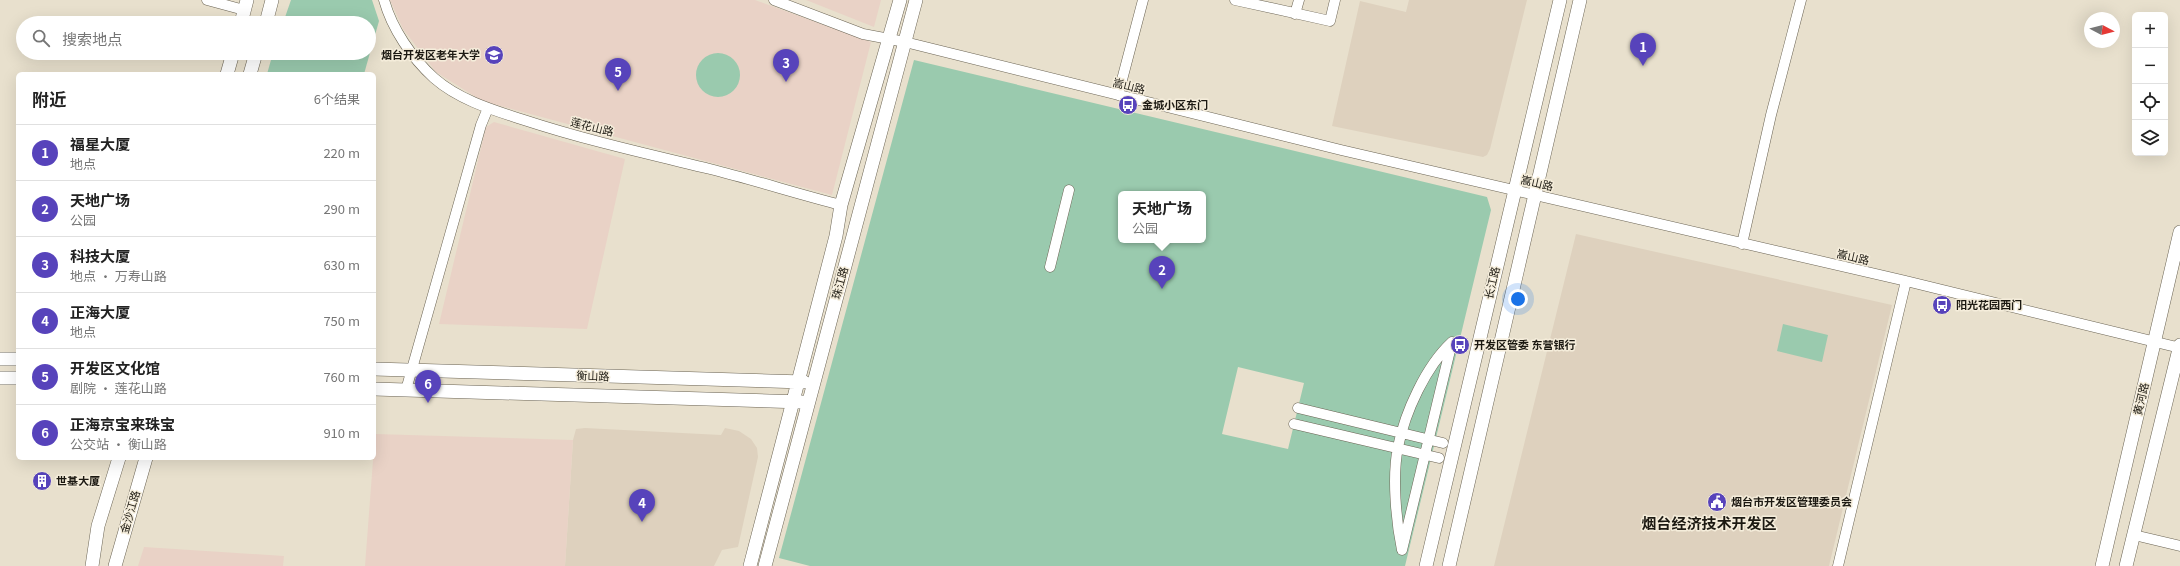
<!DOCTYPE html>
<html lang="zh">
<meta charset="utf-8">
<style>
body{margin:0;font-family:Georgia,"Noto Sans SC",serif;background:#f2f2f2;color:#222}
.controls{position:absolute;right:12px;top:12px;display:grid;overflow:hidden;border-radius:6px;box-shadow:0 4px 16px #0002}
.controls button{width:36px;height:36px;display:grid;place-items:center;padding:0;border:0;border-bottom:1px solid #e0e0e0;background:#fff;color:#222;font:20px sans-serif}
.compass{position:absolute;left:2084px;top:12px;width:36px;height:36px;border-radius:50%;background:#fff;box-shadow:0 4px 16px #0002;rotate:97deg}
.you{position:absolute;left:1518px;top:299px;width:14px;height:14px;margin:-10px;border:3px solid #fff;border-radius:50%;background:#1a73e8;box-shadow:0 0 0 6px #1a73e833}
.badge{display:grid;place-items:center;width:26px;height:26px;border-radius:50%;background:#5743bb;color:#fff;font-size:13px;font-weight:700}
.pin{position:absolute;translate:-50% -33px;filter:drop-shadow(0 1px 2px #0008)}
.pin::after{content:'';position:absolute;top:21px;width:14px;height:12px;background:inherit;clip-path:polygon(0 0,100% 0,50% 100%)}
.popup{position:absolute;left:1118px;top:191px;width:88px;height:52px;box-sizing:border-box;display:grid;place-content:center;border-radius:6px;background:#fff;filter:drop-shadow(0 1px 3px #0005);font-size:13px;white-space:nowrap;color:#767676}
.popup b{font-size:15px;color:#222}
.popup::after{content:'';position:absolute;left:50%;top:100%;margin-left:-8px;border:8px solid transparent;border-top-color:#fff}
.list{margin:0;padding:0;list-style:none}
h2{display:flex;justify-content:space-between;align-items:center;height:52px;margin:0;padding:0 16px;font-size:17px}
h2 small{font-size:13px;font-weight:400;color:#767676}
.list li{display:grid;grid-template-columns:26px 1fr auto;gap:12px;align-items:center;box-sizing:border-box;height:56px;padding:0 16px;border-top:1px solid #e0e0e0}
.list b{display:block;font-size:15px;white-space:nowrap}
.list p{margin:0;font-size:13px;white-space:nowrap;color:#767676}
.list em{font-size:13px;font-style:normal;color:#767676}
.icon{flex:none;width:22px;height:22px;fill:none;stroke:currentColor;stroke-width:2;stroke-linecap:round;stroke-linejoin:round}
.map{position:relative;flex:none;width:2180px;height:566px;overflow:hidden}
.search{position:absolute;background:#fff;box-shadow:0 4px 16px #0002;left:16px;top:16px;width:360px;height:44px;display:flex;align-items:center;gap:10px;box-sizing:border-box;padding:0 14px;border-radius:22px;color:#767676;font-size:15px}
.panel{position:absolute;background:#fff;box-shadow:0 4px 16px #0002;left:16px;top:72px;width:360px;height:388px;border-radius:6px}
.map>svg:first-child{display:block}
.commercial{fill:#ded1be}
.industrial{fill:#e9d2c6}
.green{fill:#9acaae;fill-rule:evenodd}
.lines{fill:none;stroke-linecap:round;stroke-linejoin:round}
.minor-casing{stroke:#6b6454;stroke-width:11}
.major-casing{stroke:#6b6454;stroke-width:14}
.minor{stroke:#fff;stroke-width:10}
.major{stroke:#fff;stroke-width:13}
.labels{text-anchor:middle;stroke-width:3;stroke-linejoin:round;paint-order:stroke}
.poi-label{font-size:11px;font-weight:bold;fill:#1c1912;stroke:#f5eddb;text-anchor:start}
.street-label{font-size:11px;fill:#1c1912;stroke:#f5eddb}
.district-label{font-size:15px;font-weight:bold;fill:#1c1912;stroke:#f5eddb}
</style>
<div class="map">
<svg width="2180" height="566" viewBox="0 0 2180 566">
<rect width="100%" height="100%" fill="#e8e0cd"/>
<path class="commercial" d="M1409,0H1527L1490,149L1487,155L1483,157L1332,126L1360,1L1406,12Z
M1576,234L1892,305L1829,566H1494Z
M585,428L721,435L725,428L739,431L751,439L757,448L758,457L738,547L722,550L714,566H565L573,440L576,429Z"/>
<path class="industrial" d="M390,0H755L871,42L832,195L482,101L436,72L403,29Z
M806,0H881L874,27Z
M494,122L625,159L587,329L439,324L486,127Z
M375,434L573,440L565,566H365Z
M144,547L284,556L283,566H138Z"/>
<path class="green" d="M291,0H372L379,21L364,74H267L273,53H369V23H283Z
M696 75a22 22 0 1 1 44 0a22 22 0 1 1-44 0Z
M914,60L1487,197L1491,210L1405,566H810L779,558ZM1121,194H1203V240H1121ZM1238,367L1304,383L1288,449L1222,434Z
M1783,324L1828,335L1822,362L1777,351Z"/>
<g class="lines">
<defs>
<path id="minor" d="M207,0L244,10
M384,0C392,29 412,58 434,78C459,100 493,110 524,120C585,140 648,154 710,169C754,180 798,194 841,205
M774,0L863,34L905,42L1341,150L1906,281L2180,348
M1235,0L1330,21L1335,0
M1295,14L1299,0
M1118,95L1143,0
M1742,244L1771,115L1801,0
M1050,267L1069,190
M1452,342L1402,550C1396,521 1392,476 1398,447C1405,412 1426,366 1452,342Z
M406,390L481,125L488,108
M1298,408L1443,443
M1294,424L1439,458
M2134,535L2180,546
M1838,566L1906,281"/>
<path id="major" d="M241,23L247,0
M266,23L272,0
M227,74L233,53
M250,74L256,53
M0,359H18
M374,369L804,382
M0,378H18
M374,389L802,402
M92,566L98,526L119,458
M115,566L146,458
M750,566L836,236L841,205L900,0
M765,566L916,0
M1426,566L1560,0
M1449,566L1580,0
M2102,566L2180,232
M2126,566L2180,345"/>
</defs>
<use href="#minor" class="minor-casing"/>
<use href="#major" class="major-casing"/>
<use href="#minor" class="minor"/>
<use href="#major" class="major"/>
</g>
<defs>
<symbol id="school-disc" viewBox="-11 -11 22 22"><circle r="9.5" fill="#5743bb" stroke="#f5eddb"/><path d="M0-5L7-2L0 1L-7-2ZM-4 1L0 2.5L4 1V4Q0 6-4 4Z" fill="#fff"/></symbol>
<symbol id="bus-disc" viewBox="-11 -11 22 22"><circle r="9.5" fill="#5743bb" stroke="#f5eddb"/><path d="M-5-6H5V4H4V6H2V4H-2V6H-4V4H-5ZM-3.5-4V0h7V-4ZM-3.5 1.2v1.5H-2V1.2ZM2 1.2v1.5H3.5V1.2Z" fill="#fff"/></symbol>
<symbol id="building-disc" viewBox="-11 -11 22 22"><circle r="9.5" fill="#5743bb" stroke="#f5eddb"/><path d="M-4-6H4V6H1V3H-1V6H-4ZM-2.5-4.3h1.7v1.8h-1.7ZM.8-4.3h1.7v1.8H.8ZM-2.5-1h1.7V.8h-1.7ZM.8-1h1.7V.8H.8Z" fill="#fff"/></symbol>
<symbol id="civic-disc" viewBox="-11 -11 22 22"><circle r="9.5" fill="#5743bb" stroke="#f5eddb"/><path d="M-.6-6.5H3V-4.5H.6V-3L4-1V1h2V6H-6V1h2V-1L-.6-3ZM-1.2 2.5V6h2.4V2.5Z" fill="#fff"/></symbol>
</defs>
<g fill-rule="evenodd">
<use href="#school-disc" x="483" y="44" width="22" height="22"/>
<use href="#bus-disc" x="1117" y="94" width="22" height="22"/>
<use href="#bus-disc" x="1931" y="294" width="22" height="22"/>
<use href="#bus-disc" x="1449" y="334" width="22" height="22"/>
<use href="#building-disc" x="31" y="470" width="22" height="22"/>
<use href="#civic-disc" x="1706" y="491" width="22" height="22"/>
</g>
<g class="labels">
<g class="poi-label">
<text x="480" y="59" text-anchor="end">烟台开发区老年大学</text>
<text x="1142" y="109">金城小区东门</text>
<text x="1956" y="309">阳光花园西门</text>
<text x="1474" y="349">开发区管委 东营银行</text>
<text x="56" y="485">世基大厦</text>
<text x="1731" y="506">烟台市开发区管理委员会</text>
</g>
<g class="street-label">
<text transform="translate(1129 86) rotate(14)" y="4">嵩山路</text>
<text transform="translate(592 127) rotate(14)" y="4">莲花山路</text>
<text transform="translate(1537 183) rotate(13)" y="4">嵩山路</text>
<text transform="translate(1853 257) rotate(13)" y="4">嵩山路</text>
<text transform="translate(840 283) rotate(-75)" y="4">珠江路</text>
<text transform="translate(1492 283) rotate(-77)" y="4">长江路</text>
<text transform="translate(593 376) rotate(2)" y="4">衡山路</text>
<text transform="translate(2141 399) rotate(-77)" y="4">黄河路</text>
<text transform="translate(130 512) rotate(-74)" y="4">金沙江路</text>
</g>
<g class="district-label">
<text x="1709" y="529">烟台经济技术开发区</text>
</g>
</g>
</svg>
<div class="controls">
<button>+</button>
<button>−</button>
<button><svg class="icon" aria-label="locate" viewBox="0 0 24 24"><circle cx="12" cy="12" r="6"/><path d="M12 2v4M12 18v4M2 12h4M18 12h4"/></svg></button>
<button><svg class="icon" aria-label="layers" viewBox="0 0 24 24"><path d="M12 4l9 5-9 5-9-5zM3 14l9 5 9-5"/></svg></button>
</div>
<svg class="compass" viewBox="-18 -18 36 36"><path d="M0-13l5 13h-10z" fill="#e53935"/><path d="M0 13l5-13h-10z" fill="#767676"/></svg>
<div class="you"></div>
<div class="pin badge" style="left:1643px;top:66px">1</div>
<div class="pin badge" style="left:1162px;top:289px">2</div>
<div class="popup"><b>天地广场</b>公园</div>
<div class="pin badge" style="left:786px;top:82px">3</div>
<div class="pin badge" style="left:642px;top:522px">4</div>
<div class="pin badge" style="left:618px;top:91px">5</div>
<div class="pin badge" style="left:428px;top:403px">6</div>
<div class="search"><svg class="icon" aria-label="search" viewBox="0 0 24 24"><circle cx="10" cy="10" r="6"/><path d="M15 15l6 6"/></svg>搜索地点</div>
<section class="panel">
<h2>附近<small>6个结果</small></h2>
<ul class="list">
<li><span class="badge">1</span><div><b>福星大厦</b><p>地点</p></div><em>220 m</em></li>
<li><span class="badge">2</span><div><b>天地广场</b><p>公园</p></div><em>290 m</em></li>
<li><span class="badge">3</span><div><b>科技大厦</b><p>地点 · 万寿山路</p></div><em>630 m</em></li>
<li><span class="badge">4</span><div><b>正海大厦</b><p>地点</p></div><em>750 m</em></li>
<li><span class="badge">5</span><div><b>开发区文化馆</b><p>剧院 · 莲花山路</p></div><em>760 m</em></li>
<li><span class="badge">6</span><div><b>正海京宝来珠宝</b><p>公交站 · 衡山路</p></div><em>910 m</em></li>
</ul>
</section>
</div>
